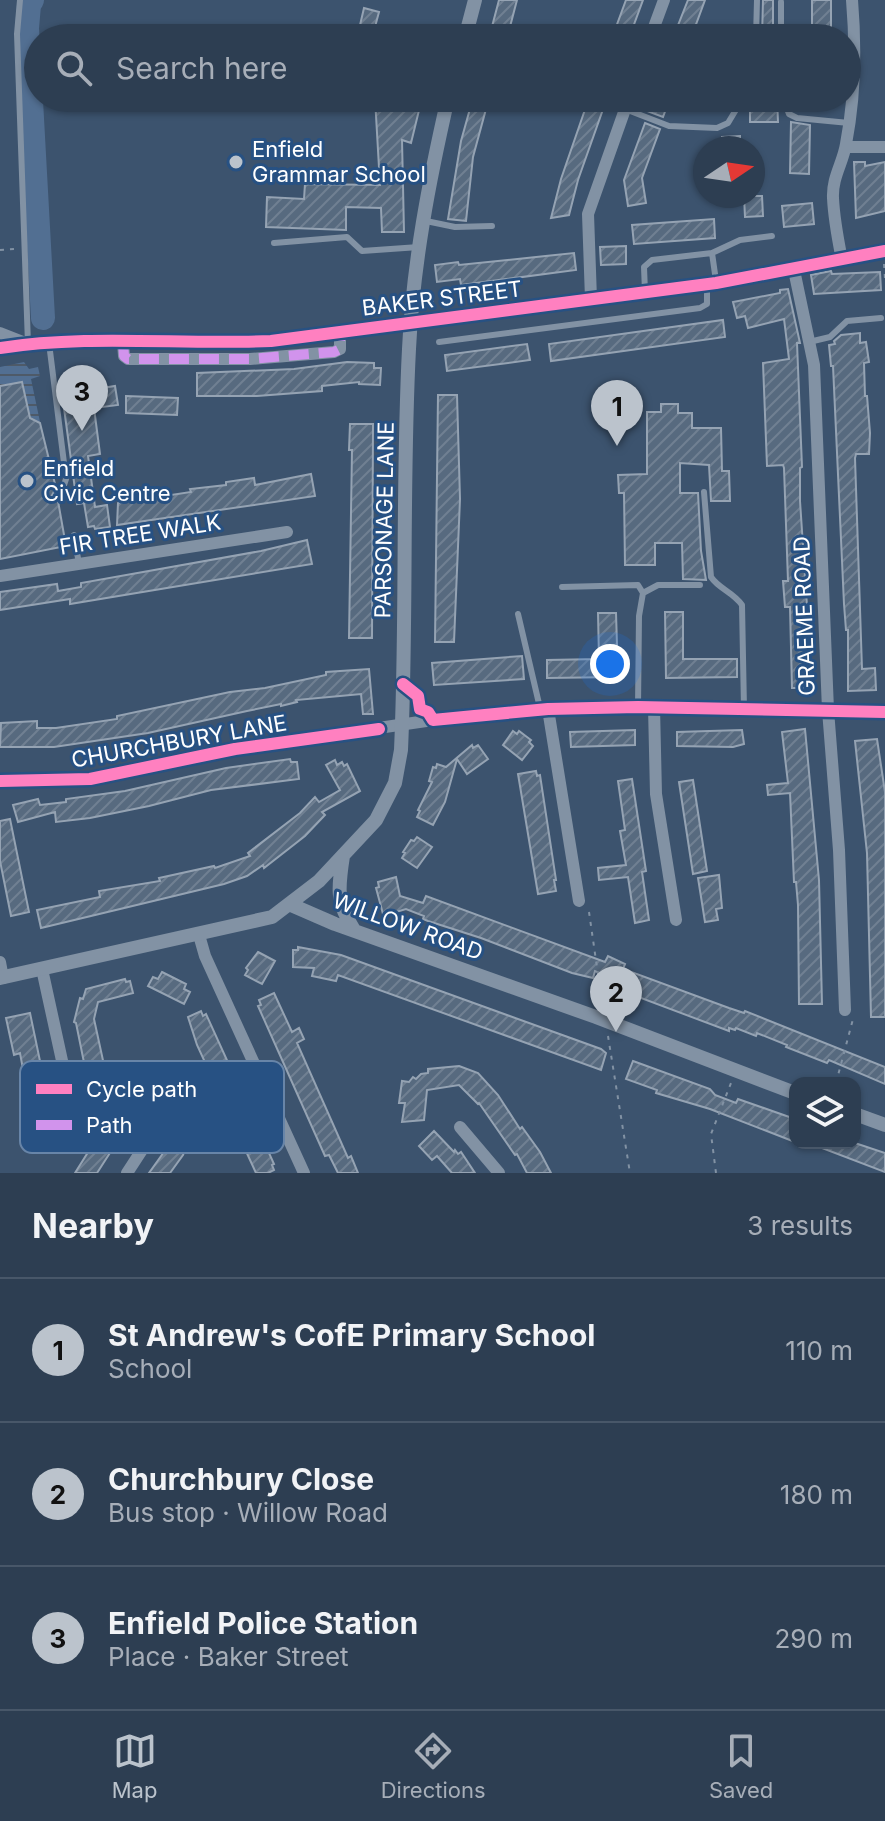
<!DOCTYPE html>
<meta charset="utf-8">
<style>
body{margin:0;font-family:Inter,sans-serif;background:#39495c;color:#f1f3f6}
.controls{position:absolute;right:24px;bottom:24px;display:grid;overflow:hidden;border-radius:16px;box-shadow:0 2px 6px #0004}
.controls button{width:72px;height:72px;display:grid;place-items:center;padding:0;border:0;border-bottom:2px solid #485769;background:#2d3e52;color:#f1f3f6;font:40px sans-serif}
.compass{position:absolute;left:693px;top:136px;width:72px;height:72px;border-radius:50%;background:#2d3e52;box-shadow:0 2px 6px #0004;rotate:77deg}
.you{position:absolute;left:610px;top:664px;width:28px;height:28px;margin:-20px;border:6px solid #fff;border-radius:50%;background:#1a73e8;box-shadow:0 0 0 12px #1a73e833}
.badge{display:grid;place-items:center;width:52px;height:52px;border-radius:50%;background:#bbc3cc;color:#111;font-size:26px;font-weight:700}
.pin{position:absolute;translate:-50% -66px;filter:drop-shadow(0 2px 4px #0008)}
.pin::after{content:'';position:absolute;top:42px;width:28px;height:24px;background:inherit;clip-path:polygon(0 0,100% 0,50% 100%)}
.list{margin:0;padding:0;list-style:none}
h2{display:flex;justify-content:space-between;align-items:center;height:104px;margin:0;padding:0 32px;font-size:34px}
h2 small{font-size:26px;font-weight:400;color:#a7aeb8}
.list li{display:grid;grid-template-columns:52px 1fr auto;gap:24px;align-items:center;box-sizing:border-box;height:144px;padding:0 32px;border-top:2px solid #485769}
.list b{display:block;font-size:30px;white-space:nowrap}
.list p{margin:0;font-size:26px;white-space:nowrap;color:#a7aeb8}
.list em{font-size:26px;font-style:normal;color:#a7aeb8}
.icon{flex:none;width:44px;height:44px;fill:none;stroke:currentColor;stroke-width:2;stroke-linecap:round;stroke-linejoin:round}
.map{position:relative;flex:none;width:885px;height:1173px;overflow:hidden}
.search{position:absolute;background:#2d3e52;box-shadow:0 2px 6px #0004;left:24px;right:24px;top:24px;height:88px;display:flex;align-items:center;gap:20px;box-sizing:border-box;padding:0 28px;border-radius:44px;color:#a7aeb8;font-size:30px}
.sheet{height:536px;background:#2d3e52}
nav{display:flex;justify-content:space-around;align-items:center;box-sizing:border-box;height:112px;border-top:2px solid #485769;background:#2d3e52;font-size:22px;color:#a7aeb8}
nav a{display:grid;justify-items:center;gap:4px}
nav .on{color:#bbc3cc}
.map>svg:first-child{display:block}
.water{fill:url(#water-rules)}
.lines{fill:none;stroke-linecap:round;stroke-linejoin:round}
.river{stroke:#526f92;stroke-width:24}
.building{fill:url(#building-hatch);stroke:#95a3b3;stroke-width:2}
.path{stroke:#8292a4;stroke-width:2;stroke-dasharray:4 6;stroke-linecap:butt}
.service{stroke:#8292a4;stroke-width:6}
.minor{stroke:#8292a4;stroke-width:12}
.tertiary{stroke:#8292a4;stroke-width:14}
.quiet{stroke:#d193ec;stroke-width:10;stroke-dasharray:20 10;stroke-linecap:butt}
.cycleway-casing{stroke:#275183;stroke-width:17}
.cycleway{stroke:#ff80c0;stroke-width:12}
.poi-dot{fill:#bbc3cc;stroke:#275183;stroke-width:3}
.labels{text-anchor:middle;stroke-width:6;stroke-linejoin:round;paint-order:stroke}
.poi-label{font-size:22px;fill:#fff;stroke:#275183;text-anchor:start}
.street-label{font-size:22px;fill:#fff;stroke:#275183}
.key{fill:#275183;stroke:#6885a8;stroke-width:2}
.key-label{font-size:22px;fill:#fff}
</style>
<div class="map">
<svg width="885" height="1173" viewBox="0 0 885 1173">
<defs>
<pattern id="water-rules" width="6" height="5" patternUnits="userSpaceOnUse" patternTransform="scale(2)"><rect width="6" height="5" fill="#526f92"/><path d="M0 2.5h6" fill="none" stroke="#4e5a68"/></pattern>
<pattern id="building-hatch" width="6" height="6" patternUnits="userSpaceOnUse" patternTransform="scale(2)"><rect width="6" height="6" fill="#576a7f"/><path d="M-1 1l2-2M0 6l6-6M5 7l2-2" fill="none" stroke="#708092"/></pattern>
</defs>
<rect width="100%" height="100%" fill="#3c536e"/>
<path class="water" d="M24,362L29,369L38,367L40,376L31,379L40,422L30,417L22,382L0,386V367Z"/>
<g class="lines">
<path class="river" d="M32,0L29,5L27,28L43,318"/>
</g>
<path class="building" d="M499,0H517L507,38H489Z
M626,0H643L629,38H612Z
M688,0H705L691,38H673Z
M763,0H773V38H762Z
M812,0H831V38H812Z
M364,8L379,12L372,38H357Z
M375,98H422L411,143L402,140L404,232H382L381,208L346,207V230L266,227L267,197L304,199L305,184L380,185Z
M473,98H489L473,157L466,221L448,219L461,141Z
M589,98H607L578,180L569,215L551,218L561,179Z
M652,98H670L663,117L647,111Z
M750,98H777L778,122H750Z
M791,122L810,125L809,174L790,173Z
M645,123L660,129L642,178L646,203L628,206L624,180Z
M740,136V148H722V137Z
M854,162H865V166L885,162V211L856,218Z
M744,196H762L763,216L745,217Z
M812,203L814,224L784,227L782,206Z
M714,219L715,238L634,244L632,225Z
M626,246V264L601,265L600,247Z
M574,253L576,270L461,285L460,279L437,282L435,265L458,262L459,265Z
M831,271L832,274L880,272L881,290L814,294L811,275Z
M788,289L800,343H797L802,467L800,468V501L807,606L809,688H792L790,607H785L783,581H788L784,468L783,465L767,466L763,363L789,359L784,319L748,328L745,316L737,318L733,302L780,293V290Z
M723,320L725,337L551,361L549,344Z
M860,333V343L866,342L869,362L864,363L865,396H867L870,433L869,454H856L855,458L862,669L875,668L876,690L848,691V630H846L844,604L833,366H831L829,345L835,344L834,341L841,335Z
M527,344L530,360L447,371L445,355Z
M347,362L374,363V368H381L380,385L359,384V382L322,386V391L257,396H197V373L294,369Z
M22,382L30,418L40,423L56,488L51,497L58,501L66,546L0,559V386Z
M89,382L90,390L115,386L118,405L94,408L100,454L88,456L95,507L107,505L110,527L95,529L94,526L88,527L84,503L77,504L61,386Z
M438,395H457L460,499L454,642H435Z
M126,396L178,398L177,415L126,413Z
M661,404H678V413H692V428H721L722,471H729L730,501H711L709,465L680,463V493H698L701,551L706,580L683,579L682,543H655V565H625L624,493H619L618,475L647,474V412H661Z
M350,424H373L372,638H349L352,450H349Z
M311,474L315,496L117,525L118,503L191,492L190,489L226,485V482L254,478L255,485Z
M307,540L312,564L70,604V599L0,610V592L57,584L58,591L81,587V583L261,551Z
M665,612H683V659H737V677L666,678Z
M598,613H616L618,677L547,678V660L599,659Z
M522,656L524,679L434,685L432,663Z
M369,669L373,714H363L361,694L340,696L296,700L297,702L281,706V704L247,711L148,733L54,747H0L1,723L37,721V728H56L117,719V716L230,692L265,688L326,675V672Z
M805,729L819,880L822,1004H799L798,905L796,882H794L790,793L768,795L767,785L788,783L782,732Z
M635,730V745L571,747L570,732Z
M742,730L744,744L733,747L677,746V732Z
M513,731L517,734L519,731L531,740L529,742L533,746L522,760L503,745Z
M877,739L885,792V1017H871L867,853L855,741Z
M472,745L473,748L478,745L488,759L467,774L457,759L445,802L433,825L417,817L420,811L418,810L432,782L429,781L433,767L436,768L437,764L446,767Z
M290,759L291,762H297L299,779L211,790L149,806L90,818L56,822L55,812L18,822L13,805L38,799L40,805L66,802V799L125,791L226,768Z
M335,760L337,765L342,762L344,766L347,764L360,791L322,812L325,815L305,836L264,868L263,865L247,876L224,884L41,928L37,910L100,897L99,891L160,881L159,878L214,866L215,868L250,856L248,853L300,813L315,797L319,802L340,790L326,765Z
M536,771L537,776L540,775L556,880H554L556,891L538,894L518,774Z
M632,779L646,871L642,872L649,920L635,923L628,877L599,880L598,868L626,865L620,831L625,830L618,781Z
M693,780L707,871L693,874L679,782Z
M10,819L29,912L11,916L0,861V821Z
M417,837L432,847L417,868L402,858L405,853L403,852L411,840L414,841Z
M719,875L722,908L716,909L718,920L705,922L698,878Z
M396,877L400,896L423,903L426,896L605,962L608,956L625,964L623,969L729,1008L744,1013L745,1011L885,1067V1084L829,1060L827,1063L786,1047L787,1045L757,1033L756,1036L736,1028L735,1030L729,1028V1031L633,995L634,993L628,991L630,986L595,971L593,978L572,973L481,938L428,921L423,919L424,916L406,909L386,915L383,914L376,888L379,887L378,882Z
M298,947L341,955L601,1049L606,1053L601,1070L338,975L336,981L312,976L314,968L293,967V950H298Z
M258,952L275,961L262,984L245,975L248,970L246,968Z
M162,972L186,984L184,989L190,992L184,1004L148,986L153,977L158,979Z
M125,979L126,982L130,981L133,993L98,1002L94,1019L109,1088L90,1092L76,1023L74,1022L80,998L83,999L86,989Z
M274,993L292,1032L299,1028L304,1039L297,1043L348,1158L351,1156L358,1173H338L329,1155L325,1156L258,1006L261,1005L259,1000Z
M201,1011L203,1016L206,1014L274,1164L272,1165L274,1170L268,1173H256L197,1045L188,1017Z
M30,1013L51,1114L33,1118H29L21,1081L25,1080L20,1053L14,1055L6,1018Z
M633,1061L710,1089L715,1095L736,1103L738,1099L795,1119V1142L710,1109L656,1093L657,1090L626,1079Z
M459,1066L478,1073L498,1095L520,1129L522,1127L540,1152L551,1173H527L517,1154L515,1155L479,1103L478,1104L459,1085L427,1090L424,1120L402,1122L405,1103H399L402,1081L409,1082L413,1077L416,1079L421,1074L428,1073V1069Z
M117,1106L132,1117L115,1141L117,1142L97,1173H75Z
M179,1131L188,1136L185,1141L188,1142L183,1155L170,1173H149Z
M434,1131L454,1152L455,1150L458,1154L461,1152L475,1173H452L437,1156L432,1160L419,1146Z
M809,1143H855L885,1153V1172Z"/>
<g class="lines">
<path class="path" d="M0,250L15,249
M884,264L885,279
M432,300L433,304
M589,912L602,1002
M608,1036L630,1173
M836,1083L853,1019
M716,1173L711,1134L731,1083"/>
<path class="service" d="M20,0L17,34L28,344
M781,2V38
M756,38L757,0
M783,98L789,114L797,118L849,123
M625,109L669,126L717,128L728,123L743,98
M426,221L455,227L492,226
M274,243L347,237L362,251L419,247
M712,253L716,281
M645,292L644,267L652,260L712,253L740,240L772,236
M439,342L700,308L707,304V284
M809,342L830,337L847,321L881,318
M49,343L66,479L62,491L57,495
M704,492L711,577C719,589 733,592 742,605L744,709
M74,535L79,564
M562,587L638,585L643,593
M518,614L540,708
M638,707L639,616L643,593L658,585H700"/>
<path class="minor" d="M650,38L664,0
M846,147H885
M842,260C838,240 834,219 833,198C832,177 843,163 846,144C855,97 856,47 852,0
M794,270L814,365L828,710L839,850L845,1010
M591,299L588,214L629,98
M0,333L28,344
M123,342L124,356L128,359H250L334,352L340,349V332
M0,576L287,532
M654,707L656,794L676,920
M548,709L579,901
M0,781L90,779L235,749L433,720L541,709L638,707L885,712
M199,935L205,956L304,1173
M0,962L3,978
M42,969L73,1111
M460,1127L499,1173
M127,1173L142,1150"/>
<path class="tertiary" d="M465,38L475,0
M0,348C89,334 181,345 271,341L716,283L885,251
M343,856C338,888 336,902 354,930
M289,904L335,924L596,1017L795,1093
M0,978L272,917L319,881L376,820L395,783L401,750C407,616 402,483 409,349C413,264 429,181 448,98
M855,1114L885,1125"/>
<path class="quiet" d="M123,342L124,356L128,359H250L334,352L340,349V332"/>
<defs>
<path id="cycleway" d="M0,348C89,334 181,345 271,341L716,283L885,251
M403,684L418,696L420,709L428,712L433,720L548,709L638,707L885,712
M0,781L90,779L235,749L379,729"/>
</defs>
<use href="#cycleway" class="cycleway-casing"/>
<use href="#cycleway" class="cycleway"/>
</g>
<g class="poi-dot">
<circle cx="236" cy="162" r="8"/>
<circle cx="27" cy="481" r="8"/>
</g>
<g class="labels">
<g class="poi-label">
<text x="252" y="157">Enfield<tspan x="252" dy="25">Grammar School</tspan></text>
<text x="43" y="476">Enfield<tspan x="43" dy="25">Civic Centre</tspan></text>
</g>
<g class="street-label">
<text transform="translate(442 298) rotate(-7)" y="8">BAKER STREET</text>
<text transform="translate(384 520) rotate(-89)" y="8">PARSONAGE LANE</text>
<text transform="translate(140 534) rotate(-9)" y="8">FIR TREE WALK</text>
<text transform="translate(804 616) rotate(-92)" y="8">GRAEME ROAD</text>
<text transform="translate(179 741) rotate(-10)" y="8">CHURCHBURY LANE</text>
<text transform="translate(408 926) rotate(20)" y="8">WILLOW ROAD</text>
</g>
</g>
<rect x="20" y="1061" width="264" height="92" rx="12" class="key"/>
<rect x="36" y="1084" width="36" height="10" fill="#ff80c0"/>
<rect x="36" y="1120" width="36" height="10" fill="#d193ec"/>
<g class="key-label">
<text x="86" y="1097">Cycle path</text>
<text x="86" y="1133">Path</text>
</g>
</svg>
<div class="controls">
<button><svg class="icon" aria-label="layers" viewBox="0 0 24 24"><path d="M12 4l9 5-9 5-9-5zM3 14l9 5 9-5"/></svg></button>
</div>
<svg class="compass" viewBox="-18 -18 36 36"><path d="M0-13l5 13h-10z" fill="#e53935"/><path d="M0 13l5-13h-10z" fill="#a7aeb8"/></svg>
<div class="you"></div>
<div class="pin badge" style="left:617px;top:446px">1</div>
<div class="pin badge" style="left:616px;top:1032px">2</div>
<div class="pin badge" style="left:82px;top:431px">3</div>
<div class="search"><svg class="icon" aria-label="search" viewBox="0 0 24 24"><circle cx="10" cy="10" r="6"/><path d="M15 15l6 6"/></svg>Search here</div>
</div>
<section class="sheet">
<h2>Nearby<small>3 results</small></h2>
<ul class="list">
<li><span class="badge">1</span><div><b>St Andrew's CofE Primary School</b><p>School</p></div><em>110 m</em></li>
<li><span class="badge">2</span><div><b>Churchbury Close</b><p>Bus stop · Willow Road</p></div><em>180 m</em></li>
<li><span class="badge">3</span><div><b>Enfield Police Station</b><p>Place · Baker Street</p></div><em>290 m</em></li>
</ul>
</section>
<nav>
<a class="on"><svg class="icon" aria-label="map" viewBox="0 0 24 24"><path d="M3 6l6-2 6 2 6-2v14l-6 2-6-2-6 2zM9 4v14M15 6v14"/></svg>Map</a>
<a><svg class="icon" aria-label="directions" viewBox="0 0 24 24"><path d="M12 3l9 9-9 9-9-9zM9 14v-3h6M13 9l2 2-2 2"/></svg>Directions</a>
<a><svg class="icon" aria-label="saved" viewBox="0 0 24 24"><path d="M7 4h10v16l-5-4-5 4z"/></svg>Saved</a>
</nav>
